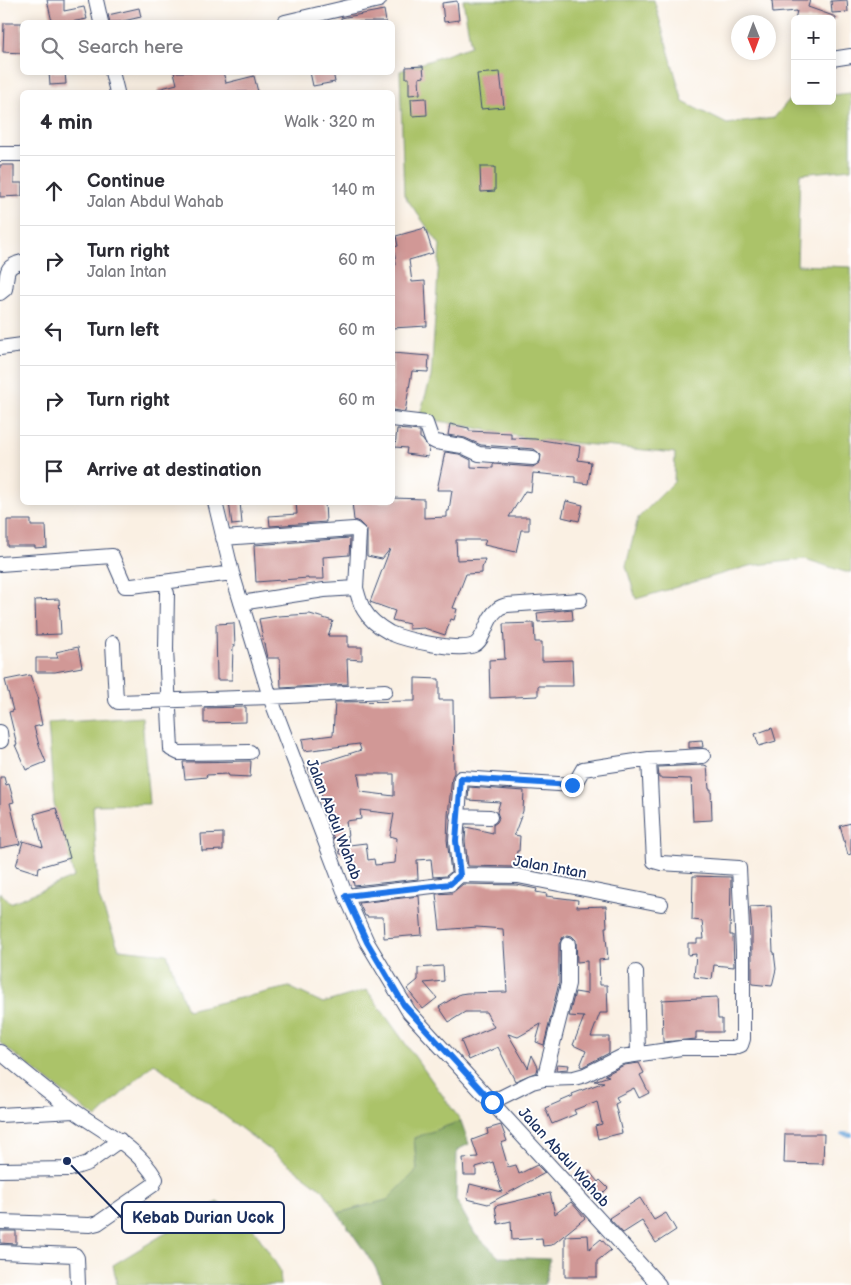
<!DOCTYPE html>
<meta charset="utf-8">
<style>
body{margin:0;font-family:"Balsamiq Sans",sans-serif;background:#f7f7f7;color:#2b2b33}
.controls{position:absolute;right:15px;top:15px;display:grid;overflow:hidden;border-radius:8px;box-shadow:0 2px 12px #0003}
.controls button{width:45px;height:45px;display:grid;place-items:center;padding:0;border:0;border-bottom:1px solid #e1e1e2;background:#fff;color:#2b2b33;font:25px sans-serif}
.compass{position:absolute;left:731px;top:15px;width:45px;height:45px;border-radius:50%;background:#fff;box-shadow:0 2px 12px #0003;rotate:179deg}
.stop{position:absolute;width:15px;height:15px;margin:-11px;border:4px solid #1a73e8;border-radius:50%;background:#fff}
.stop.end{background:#1a73e8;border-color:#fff;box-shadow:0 1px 5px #0008}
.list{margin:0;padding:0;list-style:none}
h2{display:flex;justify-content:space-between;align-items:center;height:65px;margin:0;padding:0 20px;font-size:21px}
h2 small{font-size:16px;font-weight:400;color:#7c7c81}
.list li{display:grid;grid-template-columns:32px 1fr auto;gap:15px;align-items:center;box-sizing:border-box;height:70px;padding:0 20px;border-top:1px solid #e1e1e2}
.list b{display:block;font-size:19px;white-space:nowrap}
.list p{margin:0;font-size:16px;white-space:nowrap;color:#7c7c81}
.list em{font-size:16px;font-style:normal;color:#7c7c81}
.icon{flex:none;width:28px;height:28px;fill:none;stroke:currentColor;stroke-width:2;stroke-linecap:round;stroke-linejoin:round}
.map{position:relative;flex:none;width:851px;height:1285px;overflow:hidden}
.search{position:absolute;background:#fff;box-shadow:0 2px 12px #0003;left:20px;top:20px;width:375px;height:55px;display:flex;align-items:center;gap:12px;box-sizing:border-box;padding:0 18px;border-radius:8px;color:#7c7c81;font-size:19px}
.panel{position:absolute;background:#fff;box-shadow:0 2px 12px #0003;left:20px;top:90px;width:375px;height:415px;border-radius:8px}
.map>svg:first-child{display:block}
.green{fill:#abc369;stroke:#637964}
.forest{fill:#88a95d;stroke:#526c5e}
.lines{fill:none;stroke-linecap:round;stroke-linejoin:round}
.stream{stroke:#6aa5da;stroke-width:4}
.building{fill:#d19896;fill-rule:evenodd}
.street-casing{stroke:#3c4c72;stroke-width:16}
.street{stroke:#fff;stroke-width:14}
.route{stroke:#1a73e8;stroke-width:6}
.labels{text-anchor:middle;stroke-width:4;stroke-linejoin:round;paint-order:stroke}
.street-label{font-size:15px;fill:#1b2f5e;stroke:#fff}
.leader{fill:none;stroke:#1b2f5e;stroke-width:2}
.callout-dot{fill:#1b2f5e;stroke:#fff;stroke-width:2}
.callout{fill:#fff;stroke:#1b2f5e;stroke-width:2}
.callout-label{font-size:16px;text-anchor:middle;font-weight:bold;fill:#1b2f5e}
</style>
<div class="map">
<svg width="851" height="1285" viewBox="0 0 851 1285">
<rect width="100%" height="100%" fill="#fff"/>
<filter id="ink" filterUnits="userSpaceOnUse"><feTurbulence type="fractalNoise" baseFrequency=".02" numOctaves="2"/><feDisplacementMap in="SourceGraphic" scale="10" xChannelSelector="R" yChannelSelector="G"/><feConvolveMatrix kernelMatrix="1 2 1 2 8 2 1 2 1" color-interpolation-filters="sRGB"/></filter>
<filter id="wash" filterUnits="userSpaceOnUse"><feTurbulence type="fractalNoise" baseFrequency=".0096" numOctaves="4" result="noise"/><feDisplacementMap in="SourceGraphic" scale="20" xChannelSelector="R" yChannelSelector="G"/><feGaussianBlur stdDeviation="1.12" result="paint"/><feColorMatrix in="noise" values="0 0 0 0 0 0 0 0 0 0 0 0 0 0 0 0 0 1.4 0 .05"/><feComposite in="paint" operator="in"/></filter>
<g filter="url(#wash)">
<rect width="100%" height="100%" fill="#faf0e3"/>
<path class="green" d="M463,0H654L683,102L727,124L774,118L789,100L832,101V95L851,93V169L800,174L797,265L851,267V572H845L805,559L749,566L636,599L626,566L638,518L674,482L675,453L532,439L419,417L431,377L440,245L404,195L400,71L471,46Z
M142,717L149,804L93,805L99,898L119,949L167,954L187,1010L289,987L323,1003L367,990L461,1121L414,1138L417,1170L387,1200L338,1213L323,1190L154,1063L96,1118L0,1043V892L10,903L74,877L54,804L48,723Z
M217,1202L252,1226L280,1270L281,1285H117L113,1265Z"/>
<path class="forest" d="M461,1121L469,1144L457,1150L456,1200L475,1234L499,1257L550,1259L545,1285H384L374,1265L338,1213L387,1200L417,1170L414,1138Z"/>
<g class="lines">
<path class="stream" d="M843,1134L851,1135"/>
</g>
<g id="blocks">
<path class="building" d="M47,0H64V11L84,7L87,19L71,22H52Z
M772,0H810L808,7L836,17V19H795L797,11L773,13Z
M847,0L848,12L832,13L831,1Z
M457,1L459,20L444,22L442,3Z
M139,8L141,17L119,22H110L108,15Z
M384,10L386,22H341V18Z
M4,23H22V53L3,52Z
M423,66L424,77L419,78L420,94L409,95V78H406V67Z
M49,72H65L66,84L50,85Z
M174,72H223L226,83L254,76L258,92H158V89L177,84Z
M310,72H333L335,82L313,86Z
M500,72L504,107L481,109L477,74Z
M426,98L427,115L412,116L411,99Z
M0,165H14V183H22V196L0,197Z
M480,167H495V191L481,192Z
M425,228L433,253L409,260L412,282L425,281L427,326L392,328V265H396L394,247L398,246L396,236Z
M393,353L429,356L428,372L412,371L405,412L392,410Z
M450,424L469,428V431L511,433V438L535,439L580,446L578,460L591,462L588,484L575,482V477L533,473L531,492L525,491L509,517H529V530H521L516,552L484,545L486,540H456L457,560L485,559L482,568V573L466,574L453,608L457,609L454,620L451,619L445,635L424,628L409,629V624L392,620L395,611L370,602L390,549L382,559L367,556V530L359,522L354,520L352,502H392V498L424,499V518L447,517V511H449L452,490H437L445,452L459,454L471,460V467L493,468V464L533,467L540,462L541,455L534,449L481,445L465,438L448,435Z
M397,429L420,431V438L422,439L429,448L428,457L406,454L407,448L395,447Z
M566,501L583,505L579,521L562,517Z
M229,502H240L242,524L232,525Z
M296,502H325L326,522L270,526L269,516L297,514Z
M7,520H31V526H46L47,547L35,548V546H7Z
M350,538L349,555L323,557L324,579H308V578L256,582L254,545Z
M59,599L61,634L36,635L35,600Z
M572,609L573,620L538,622L537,613Z
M310,614L333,621L328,636H348V647H362V660L347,659L348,684L281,688L280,658H267L259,619L278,616Z
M234,623L235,646H233L232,680H217L216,624Z
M534,623L535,642H542V661L572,660L573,686H538V696L490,698L489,660L505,659L503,624Z
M78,647L82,667L55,672H36V658H58L56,652Z
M30,675L39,700L37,701L42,725L34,727L39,745L46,762L26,770L15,745H17L9,712L13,711L5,680Z
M415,678L439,679V700H453L454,773L452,777L448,815L447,840L451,872L446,876L433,877L431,859L417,860L418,879L354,886L350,853L340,854L338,838L334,839L330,829L331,826L328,803L323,804L319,776L312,779L308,767L361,750L359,744L304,751L302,739L333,735L335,702L415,701ZM358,774H394V796L361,792ZM360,810L394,814L390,836L397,838L395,863L375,865L374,859L368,860L366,843L349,845L346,821L361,819Z
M246,707V722L204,723V708Z
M772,728L776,741L759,746L755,734Z
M702,740L703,747L689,748V741Z
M251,761L250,777L229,776L228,774L206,775L207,777L185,779L183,762Z
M704,765L707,766L709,789H711L712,820L693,821L691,779L659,778L658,767Z
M0,777H4L6,785L9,784L14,802L10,803L20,844L0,848Z
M469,787L524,791L523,811L514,835L520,836L519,851H517L514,867L468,866L465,841L466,827L493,833V825L497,822L499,818L497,812L500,802L468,800Z
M56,808L70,858L39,867L38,873L16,866L23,841L43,847L34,814Z
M851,823V854L848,855L840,826Z
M223,833V850L202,851L201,834Z
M693,876L731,877L730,935H733L734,967L714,965L712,979L694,977L696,954L688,955V943H697V939H704L702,921L692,920Z
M463,884L517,885L537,889L536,892L547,894L546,896L578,900L577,907L606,906L607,927H605L608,959L599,960L600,985H607L608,1013H600L591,1037H609V1053L582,1067L580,1066L586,1051L573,1045L584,1017L569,1016L575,992L587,994V961L577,962L576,940L572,936L568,935L563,937L559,944V983L544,1045L536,1042L541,1024L518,1037L508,1034L528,1068L532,1055L538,1067L537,1072L515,1081L498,1047L469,1060L461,1041L494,1027L486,1012H465L449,1022L439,1007L460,994L467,993L507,992L503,929L477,927L440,930L436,894L452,893Z
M419,896L422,935L384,938L383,917H367V916H365L359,903Z
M771,906L773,952H774L776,969L772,986L752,984V932L750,907Z
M443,966L444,981L424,983L437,998L423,1009L407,989L418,980V968Z
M717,997L718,1019H722V1032H696V1039L663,1042L662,1000Z
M639,1063L644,1073L640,1075L649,1093L639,1098L634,1088L616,1097L619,1102L615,1104L622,1133L598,1139L595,1126L602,1124L597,1101L574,1110L576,1114L552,1124L545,1108L573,1096L572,1094L604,1082L594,1081L609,1076L605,1075L624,1065Z
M557,1064L569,1065L568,1069L556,1070Z
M501,1125L507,1141L501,1143L508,1167L516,1165L519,1174L537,1165L545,1173L488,1204L467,1199L470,1184L502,1192L493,1162L476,1167V1175H464L463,1158L478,1157L472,1140L488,1134L487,1129Z
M785,1134H824L823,1164L784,1163Z
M588,1170L598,1182L600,1180L608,1188L596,1200L586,1188L584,1190L575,1181Z
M550,1193L555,1214L571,1202L585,1218L552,1245L543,1246L542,1238L512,1240L511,1221L498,1224L495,1206Z
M640,1198L654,1220L666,1213L676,1230L656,1243L642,1221L623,1233L609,1218Z
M0,1231H16V1244L0,1243Z
M588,1235L589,1249L601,1239L611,1250L597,1261V1277H565V1236Z"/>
</g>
</g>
<g filter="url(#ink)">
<use href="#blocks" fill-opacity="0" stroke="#3c4c72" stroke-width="1"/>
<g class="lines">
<defs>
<path id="street" d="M96,0L101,22
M285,22L379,0
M832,59L851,56
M112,72L117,92
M0,154H22
M0,293L5,289C8,272 4,267 22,262
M0,348L22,345
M392,419L426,423L432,440L436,442L462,446L479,454L533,458
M215,502L232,573L270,697L346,896L367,942L409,1012L659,1285
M223,538L354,529L359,533L356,588
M0,564L112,556L125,586H132L232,573
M167,593L166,649L171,749L179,753L250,752
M241,603L324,590L356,588C358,595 360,604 364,610C369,619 381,628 390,633C406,640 458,652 474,645C485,640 486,618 497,610C499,607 504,606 507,605L580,600
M113,643L116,700L118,702L270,697L385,691
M0,732L1,741
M649,759L703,756
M457,816L490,817
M460,875L456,841L461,778L574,785L583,769L649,759L654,861L661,863L739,868L743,950V1039L741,1045L733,1048H681L621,1057L585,1075L574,1078L544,1079L532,1082L492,1102
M346,896L450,884L460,875L518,876L661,904
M636,972L638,1054
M0,1052C24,1072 48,1092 73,1110C102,1131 137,1146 156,1179L153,1185L98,1223L90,1225L0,1222
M544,1079L568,984V944
M0,1115L74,1111
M0,1170L70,1169L88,1163L120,1140
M0,1252L75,1255L77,1258L78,1285"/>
</defs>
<use href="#street" class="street-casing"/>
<use href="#street" class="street"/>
</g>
</g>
<g class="lines" filter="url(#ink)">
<path class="route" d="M492,1102L404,1005L367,942L346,896L450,884L460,875L456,841L461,778L572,785"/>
</g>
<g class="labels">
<g class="street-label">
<text transform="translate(334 819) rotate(69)" y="5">Jalan Abdul Wahab</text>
<text transform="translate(550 867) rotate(10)" y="5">Jalan Intan</text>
<text transform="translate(564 1157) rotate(48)" y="5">Jalan Abdul Wahab</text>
</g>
</g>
<path class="leader" d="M67 1161L122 1218"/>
<circle class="callout-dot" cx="67" cy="1161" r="5"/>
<rect class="callout" x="122" y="1202" width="162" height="31" rx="5"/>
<g class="callout-label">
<text x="203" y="1223">Kebab Durian Ucok</text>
</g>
</svg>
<div class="controls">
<button>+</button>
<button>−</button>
</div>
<svg class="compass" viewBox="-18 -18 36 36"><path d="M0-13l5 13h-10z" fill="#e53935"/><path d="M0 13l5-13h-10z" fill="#7c7c81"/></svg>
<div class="stop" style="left:492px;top:1102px"></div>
<div class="stop end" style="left:572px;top:785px"></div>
<div class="search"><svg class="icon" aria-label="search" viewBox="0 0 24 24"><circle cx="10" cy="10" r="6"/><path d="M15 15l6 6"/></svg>Search here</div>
<section class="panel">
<h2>4 min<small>Walk · 320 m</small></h2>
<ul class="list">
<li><svg class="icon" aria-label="ahead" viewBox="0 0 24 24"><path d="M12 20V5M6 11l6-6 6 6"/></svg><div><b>Continue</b><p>Jalan Abdul Wahab</p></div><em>140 m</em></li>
<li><svg class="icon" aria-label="right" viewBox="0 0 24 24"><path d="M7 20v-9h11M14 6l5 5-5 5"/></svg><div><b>Turn right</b><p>Jalan Intan</p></div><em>60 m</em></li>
<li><svg class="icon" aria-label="left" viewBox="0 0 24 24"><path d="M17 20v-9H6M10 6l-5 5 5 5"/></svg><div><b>Turn left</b></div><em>60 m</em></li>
<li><svg class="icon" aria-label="right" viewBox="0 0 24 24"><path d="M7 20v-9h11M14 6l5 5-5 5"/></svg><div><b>Turn right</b></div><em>60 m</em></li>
<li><svg class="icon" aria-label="arrive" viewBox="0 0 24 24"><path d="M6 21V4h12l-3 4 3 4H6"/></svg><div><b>Arrive at destination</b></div></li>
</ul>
</section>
</div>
